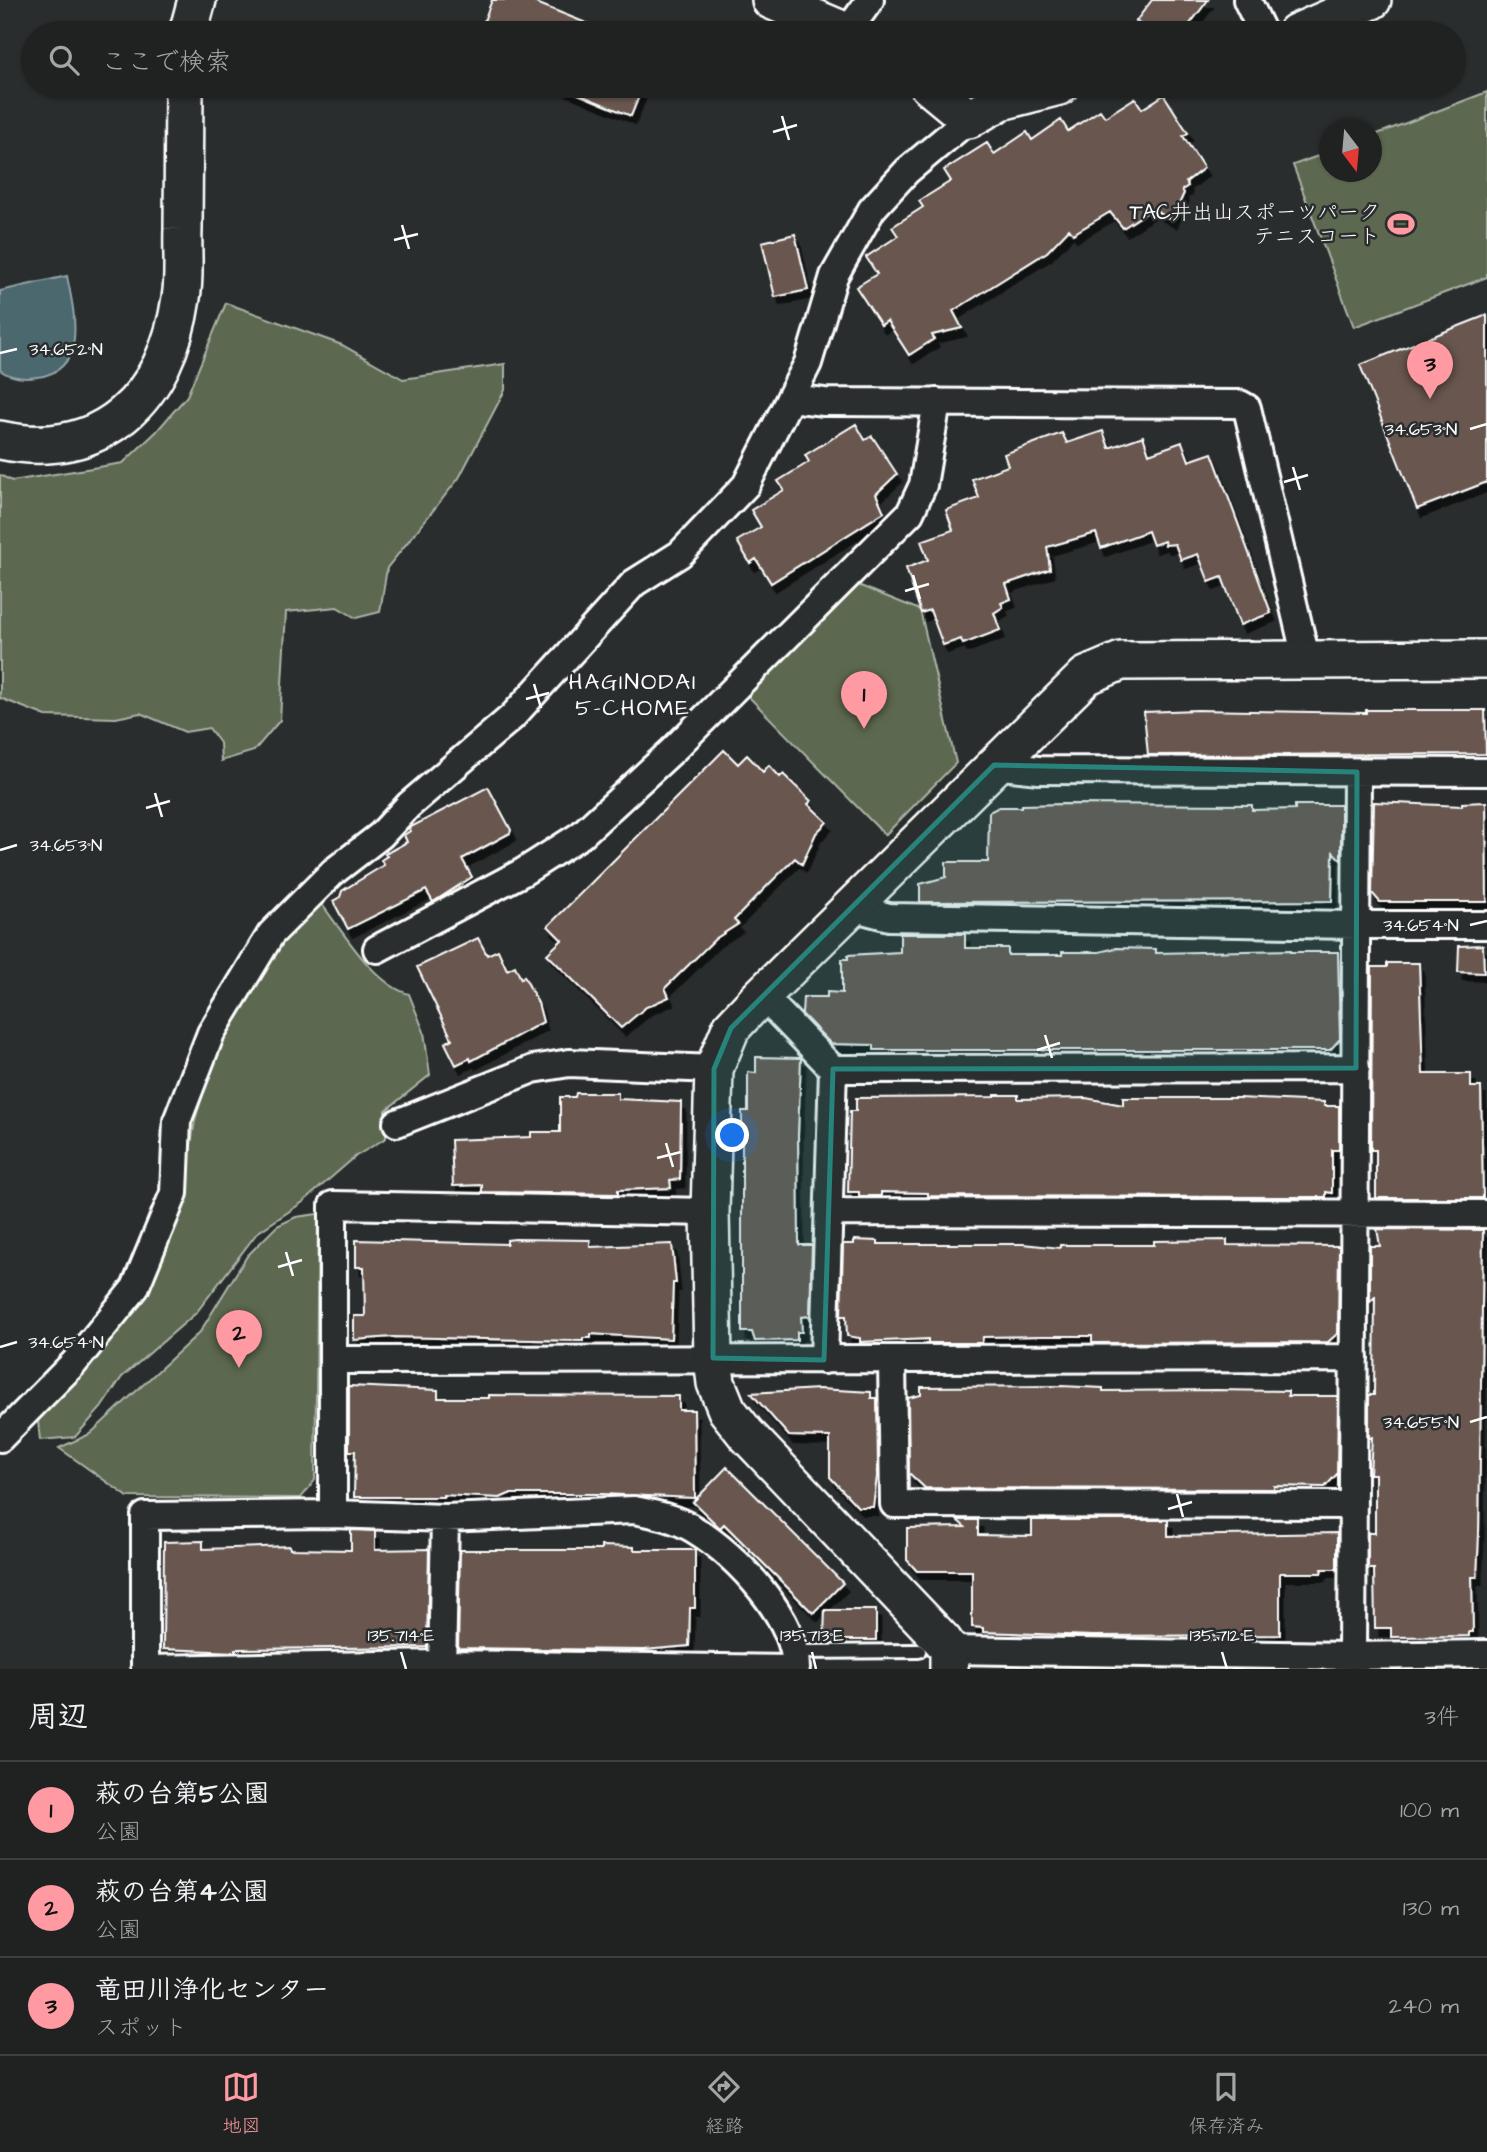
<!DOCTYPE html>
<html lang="ja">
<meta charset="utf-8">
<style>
body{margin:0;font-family:"Architects Daughter","Klee One",sans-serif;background:#2d2f2f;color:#f1f3f6}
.compass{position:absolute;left:1319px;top:119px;width:63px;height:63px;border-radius:50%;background:#202222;box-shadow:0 2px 5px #0004;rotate:164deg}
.you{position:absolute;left:733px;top:1136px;width:24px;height:24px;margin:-18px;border:5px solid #fff;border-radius:50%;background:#1a73e8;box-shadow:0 0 0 10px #1a73e833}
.badge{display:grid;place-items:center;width:46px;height:46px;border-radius:50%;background:#ff9aa2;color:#111;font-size:23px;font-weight:700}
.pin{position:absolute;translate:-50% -58px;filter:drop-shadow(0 2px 4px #0008)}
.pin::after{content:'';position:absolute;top:37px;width:24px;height:21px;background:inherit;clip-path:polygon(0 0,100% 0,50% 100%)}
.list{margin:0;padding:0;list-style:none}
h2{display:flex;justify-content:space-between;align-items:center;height:91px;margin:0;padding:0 28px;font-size:30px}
h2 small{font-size:23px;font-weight:400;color:#a2a4a5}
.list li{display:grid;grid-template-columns:46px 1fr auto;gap:21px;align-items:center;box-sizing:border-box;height:98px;padding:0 28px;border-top:2px solid #3d3f40}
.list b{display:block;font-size:26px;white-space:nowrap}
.list p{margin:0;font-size:23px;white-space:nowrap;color:#a2a4a5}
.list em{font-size:23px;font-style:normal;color:#a2a4a5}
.icon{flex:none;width:38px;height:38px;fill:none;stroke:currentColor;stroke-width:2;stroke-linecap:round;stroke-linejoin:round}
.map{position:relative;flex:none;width:1487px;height:1669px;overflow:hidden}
.search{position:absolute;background:#202222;box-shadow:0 2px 5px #0004;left:21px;right:21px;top:21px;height:77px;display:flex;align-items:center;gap:18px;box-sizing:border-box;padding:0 24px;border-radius:38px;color:#a2a4a5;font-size:26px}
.sheet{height:385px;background:#202222}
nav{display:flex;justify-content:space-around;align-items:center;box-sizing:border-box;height:98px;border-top:2px solid #3d3f40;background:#202222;font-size:19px;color:#a2a4a5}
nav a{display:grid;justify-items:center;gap:4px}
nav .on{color:#ff9aa2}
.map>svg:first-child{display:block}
.green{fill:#5b6850;stroke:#adb4a8;stroke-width:2}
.water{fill:#4b686e;stroke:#93a4a8;stroke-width:2}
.building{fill:#685750;stroke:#fff;stroke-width:2;filter:url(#shadow)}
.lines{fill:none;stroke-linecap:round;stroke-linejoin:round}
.lane-casing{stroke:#fff;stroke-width:18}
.street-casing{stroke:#fff;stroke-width:32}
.secondary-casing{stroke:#fff;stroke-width:42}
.lane{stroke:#2a2d2e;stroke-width:12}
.street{stroke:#2a2d2e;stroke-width:26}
.secondary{stroke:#2a2d2e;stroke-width:37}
.marked{fill:#27847c;fill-opacity:0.2;stroke:#27847c;stroke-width:5;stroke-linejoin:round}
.ticks{fill:none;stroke:#fff;stroke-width:2.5}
.labels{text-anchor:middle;stroke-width:5;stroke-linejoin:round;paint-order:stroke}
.poi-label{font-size:21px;fill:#fff;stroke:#2a2d2e;text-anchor:end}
.neighbourhood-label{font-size:23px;letter-spacing:2px;fill:#fff;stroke:#2a2d2e}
.ticks-label{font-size:18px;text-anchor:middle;fill:#fff;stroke:#2a2d2e;stroke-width:5;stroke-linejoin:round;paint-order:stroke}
</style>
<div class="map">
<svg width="1487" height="1669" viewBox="0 0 1487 1669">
<defs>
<filter id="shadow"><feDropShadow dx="4.5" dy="8" stdDeviation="0" flood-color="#0009"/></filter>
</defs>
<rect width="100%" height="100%" fill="#2a2d2e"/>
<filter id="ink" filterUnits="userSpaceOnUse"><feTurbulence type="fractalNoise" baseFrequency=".0143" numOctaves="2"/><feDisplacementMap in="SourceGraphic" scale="14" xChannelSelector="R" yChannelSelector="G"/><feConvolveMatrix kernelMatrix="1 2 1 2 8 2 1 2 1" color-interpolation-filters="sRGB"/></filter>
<g filter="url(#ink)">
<path class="green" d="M1487,92V277L1354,327L1293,165L1329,152L1330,172H1372V136Z
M226,303L342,345L403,379L505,364V390L459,478L387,568L380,612L356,618L337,607L286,612L280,720L254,751L221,761L220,743L209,728L185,732L140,713L116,718L46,716L0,698V475L12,481L123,463L156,432L187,396Z
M858,585L920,610L956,763L885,835L747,695Z
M321,903C342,931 375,985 409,994L424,1032L430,1075L385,1111L386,1138L356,1156L303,1202L257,1233L196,1313L122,1377L101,1408L75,1437L40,1440L38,1421L118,1325L183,1194L195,1120L216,1051L280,941Z
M318,1214L315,1480L301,1498L128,1497L59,1448L90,1434L200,1332L247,1256L277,1226L296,1217Z"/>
<path class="water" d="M67,276C74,311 89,371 37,377C25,379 10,378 0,370V291Z"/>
<path class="building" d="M492,0H529L611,33H484L488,22L484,21Z
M1152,0H1208L1183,33H1153L1136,21Z
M559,86H643L631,116Z
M1164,95L1188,133L1183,136L1204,168L1186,182L1188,186L1182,190L1184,193L1172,220L1152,209L1123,228L1110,212L1073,234L1069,229L1047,252L953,311L962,328L932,335L934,339L909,355L887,321L881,325L856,287L877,274L866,257L898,236L892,227L923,207L919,201L951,181L944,170L987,143L994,154L1027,132L1032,140L1061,120L1068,131L1100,110L1105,117L1135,98L1142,109Z
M795,234L808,290L775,297L762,242Z
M1487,315V482L1417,509L1360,365Z
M856,424L865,440L872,436L897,474L876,494L884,512L771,583L756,559L750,563L737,541L761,527L751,510L784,490L778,481L809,462L805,455Z
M1103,431L1109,448L1143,436L1149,454L1182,442L1189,461L1212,453L1271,613L1240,625L1222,577L1209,582L1198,554L1181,560L1175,544L1165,545L1164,541L1153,545L1148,531L1101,548L1096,533L1047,547L1050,569L1006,584L1011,599L1001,603L1003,607L994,613L1000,630L963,644L961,639L943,645L930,610L921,613L906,568L928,560L921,541L953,530L946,510L979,498L972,479L1008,466L1004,454L1062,433L1067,443Z
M1197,710L1366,713V710H1485L1486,754L1148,755L1144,712Z
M724,750L738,764L747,755L763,772L769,765L780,777L783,774L811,801L808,804L827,822L816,833L802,864L795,858L770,883L734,920L738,924L715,939L665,988L669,997L646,1007L621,1028L547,954L562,940L548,926Z
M488,787L511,830L510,833L462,859L472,877L433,902L426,890L348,929L333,901L340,897L342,891L384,865L381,860L387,856L385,854L407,842L404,835L410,831L409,828Z
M1374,802L1462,806V803L1486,802L1487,902H1380L1372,893Z
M1064,804L1252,805V810L1295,809V805H1341V860L1333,852L1332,901L920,902V884L946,877V862H988L989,812L999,807H1022V805Z
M900,934H965V948H1008V955H1062V952H1099L1116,948L1156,949V953L1291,950V952H1338L1340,1039L1330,1050H874V1045L831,1044L802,1014L803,997H827V992L842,993V959H848V955L900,952Z
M478,938L487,955L498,950L507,970L515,966L521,979L524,976L538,1003L543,1022L471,1061L470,1058L456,1065L445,1043L452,1039L417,967Z
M1483,945L1484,973L1458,972L1459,946Z
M1387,963H1419L1423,1074H1471V1087H1481L1483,1198H1376V1150H1371L1372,967H1387Z
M756,1057L801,1058L798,1135L799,1245H812L810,1316L801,1317L802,1332H797V1340L755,1341L752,1332H742V1111H748V1072L756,1073Z
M576,1093H618V1099L681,1102L680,1179L670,1180L671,1188L618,1190V1194L482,1192V1185L453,1186L451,1140L531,1137V1132H560V1097H575Z
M995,1095H1018V1099L1086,1098L1123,1105V1098H1239L1324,1102V1106H1339V1150H1332V1193L1326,1192V1197H1290L928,1196V1193L881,1192V1196H859V1192H848L850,1111H856V1098L995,1097Z
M1377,1229L1483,1230L1479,1533L1477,1577H1472L1473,1632H1469V1636L1391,1637V1628H1375L1374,1569H1368V1533H1375V1474H1370L1372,1437L1369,1439V1395H1374L1375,1297L1370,1302V1246H1380Z
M515,1239L590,1240V1247L672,1244L676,1283H673L671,1339L591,1334V1338H583V1341L392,1337L354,1340V1316H365L364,1267H356V1240L507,1244V1240Z
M854,1240L878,1241V1244H1023L1060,1248V1245H1154V1241L1227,1240V1245L1339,1246L1338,1333L1328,1342L1092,1343V1336H1040L983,1337L982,1343H928V1339L860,1342V1338L847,1336L846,1316H841L843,1244H854Z
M349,1386L438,1390V1398H489V1395L679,1396V1410H694L695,1498L601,1494H509L500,1498L443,1495V1497H354L355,1451H349Z
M1061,1386L1103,1388V1391L1216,1390L1288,1391V1396H1338L1337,1474L1325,1487L1274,1486V1489L925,1488L909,1473L908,1398L921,1395V1387Z
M819,1389L871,1392V1398H877L878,1469L873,1507H858L830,1477V1437L789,1436L751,1393Z
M727,1467L843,1583L813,1613L724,1524L720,1528L693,1502Z
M957,1520H978V1535L1032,1536V1520H1168V1536L1337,1533V1569H1322L1321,1573H1280V1635L1093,1636L983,1632V1628L972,1627V1571H917L907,1560V1528L965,1527Z
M351,1530L375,1531V1550L429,1549L427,1647L235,1649L236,1652L163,1649L164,1542L203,1541V1549L290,1546V1549L351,1550Z
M601,1546L634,1547V1550H695V1608H690L689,1646L644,1650L458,1648L460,1550H601Z
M825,1610H876V1640H829V1635H824Z"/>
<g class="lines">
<defs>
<path id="lane" d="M796,1652L919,1651"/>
<path id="street" d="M1247,0L1263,33
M847,32L870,0
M790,398L824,402L1240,404L1247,408L1306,658
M994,765L1039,770L1487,772
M851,907L889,917L1356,925H1487
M377,949L523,872L581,835L673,750L910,513L923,485L937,402
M762,995L833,1069L824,1360
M833,1069L1356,1068
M397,1123L533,1069L569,1063L714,1069
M829,1212L1487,1214
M334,1360L1354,1358
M892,1360L894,1504L1353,1505
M0,1438L74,1363L135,1288L174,1193L177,1121L211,1033L271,934L333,872L381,835L409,805L512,717L634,583L680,554L746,485L808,363L834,276L872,209L907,171L969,119
M949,1650L1352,1656L1487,1654
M1352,1656L1357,772
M145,1669L442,1664L796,1669C796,1617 737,1556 695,1530C676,1518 655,1514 634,1510L445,1518L333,1514
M145,1669V1516L333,1514V1205L710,1212
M442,1669L445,1518"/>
<path id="secondary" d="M771,0L849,33
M188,33L197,0
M1296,33L1372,0
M929,86L969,119L1001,101L1059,86
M0,440C103,462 167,397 181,298C185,276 182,252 183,229C183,181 184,134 184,86
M949,1669V1650L943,1641L746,1434L727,1410L716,1383L713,1358L710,1212L714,1069L731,1028L762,995L1086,676L1121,661L1487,659"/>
</defs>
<use href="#lane" class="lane-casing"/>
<use href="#street" class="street-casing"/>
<use href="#secondary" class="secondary-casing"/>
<use href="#lane" class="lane"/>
<use href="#street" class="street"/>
<use href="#secondary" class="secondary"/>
</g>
</g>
<path class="marked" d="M994,765L1357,772L1356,1068L833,1069L824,1360L713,1358L714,1069L731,1028Z"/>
<path class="ticks" d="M782,116L789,140M773,132L797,125M402,225L409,249M394,240L418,234M0,353L17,349M1470,429L1487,424M1293,467L1300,490M1284,482L1308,475M913,575L920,599M905,591L929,584M534,684L541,708M526,699L549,693M155,793L162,817M146,808L170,801M0,850L17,845M1470,925L1487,921M1045,1035L1052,1058M1037,1050L1060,1043M666,1143L673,1167M657,1158L681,1152M286,1252L293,1276M278,1267L302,1260M0,1347L17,1342M1470,1422L1487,1417M1177,1494L1183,1517M1168,1509L1192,1502M401,1652L406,1669M812,1652L816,1669M1222,1652L1227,1669"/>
<defs>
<symbol id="stadium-bare" viewBox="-9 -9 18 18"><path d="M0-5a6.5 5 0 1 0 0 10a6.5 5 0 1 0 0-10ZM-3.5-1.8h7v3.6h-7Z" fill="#ff9aa2" stroke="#2a2d2e" stroke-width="2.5" paint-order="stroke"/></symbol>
</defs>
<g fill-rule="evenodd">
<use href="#stadium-bare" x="1382" y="205" width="38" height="38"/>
</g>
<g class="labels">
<g class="poi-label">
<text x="1380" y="219">TAC井出山スポーツパーク<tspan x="1380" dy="24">テニスコート</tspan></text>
</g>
<g class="neighbourhood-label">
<text x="633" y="689">HAGINODAI<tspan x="633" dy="26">5-CHOME</tspan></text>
</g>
</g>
<g class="ticks-label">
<text x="66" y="355">34.652°N</text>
<text x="1421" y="435">34.653°N</text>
<text x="66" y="851">34.653°N</text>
<text x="1421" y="931">34.654°N</text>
<text x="66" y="1348">34.654°N</text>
<text x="1421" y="1428">34.655°N</text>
<text x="401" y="1641">135.714°E</text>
<text x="812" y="1641">135.713°E</text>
<text x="1222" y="1641">135.712°E</text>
</g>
</svg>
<svg class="compass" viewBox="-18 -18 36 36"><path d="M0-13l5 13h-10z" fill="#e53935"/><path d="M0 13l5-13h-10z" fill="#a2a4a5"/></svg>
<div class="you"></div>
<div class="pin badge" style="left:864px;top:729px">1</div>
<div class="pin badge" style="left:239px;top:1368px">2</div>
<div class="pin badge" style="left:1430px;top:399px">3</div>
<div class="search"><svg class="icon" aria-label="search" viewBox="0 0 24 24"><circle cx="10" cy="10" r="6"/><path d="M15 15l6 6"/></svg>ここで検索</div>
</div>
<section class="sheet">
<h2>周辺<small>3件</small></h2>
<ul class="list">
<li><span class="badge">1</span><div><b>萩の台第5公園</b><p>公園</p></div><em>100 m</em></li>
<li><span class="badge">2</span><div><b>萩の台第4公園</b><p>公園</p></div><em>130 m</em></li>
<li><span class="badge">3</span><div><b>竜田川浄化センター</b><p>スポット</p></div><em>240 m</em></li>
</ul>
</section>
<nav>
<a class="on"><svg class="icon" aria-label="map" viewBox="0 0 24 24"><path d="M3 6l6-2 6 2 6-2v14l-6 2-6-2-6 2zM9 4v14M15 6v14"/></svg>地図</a>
<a><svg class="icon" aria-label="directions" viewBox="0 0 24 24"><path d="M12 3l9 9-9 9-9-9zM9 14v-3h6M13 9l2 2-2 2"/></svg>経路</a>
<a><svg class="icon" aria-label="saved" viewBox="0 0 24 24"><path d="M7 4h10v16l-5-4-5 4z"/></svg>保存済み</a>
</nav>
